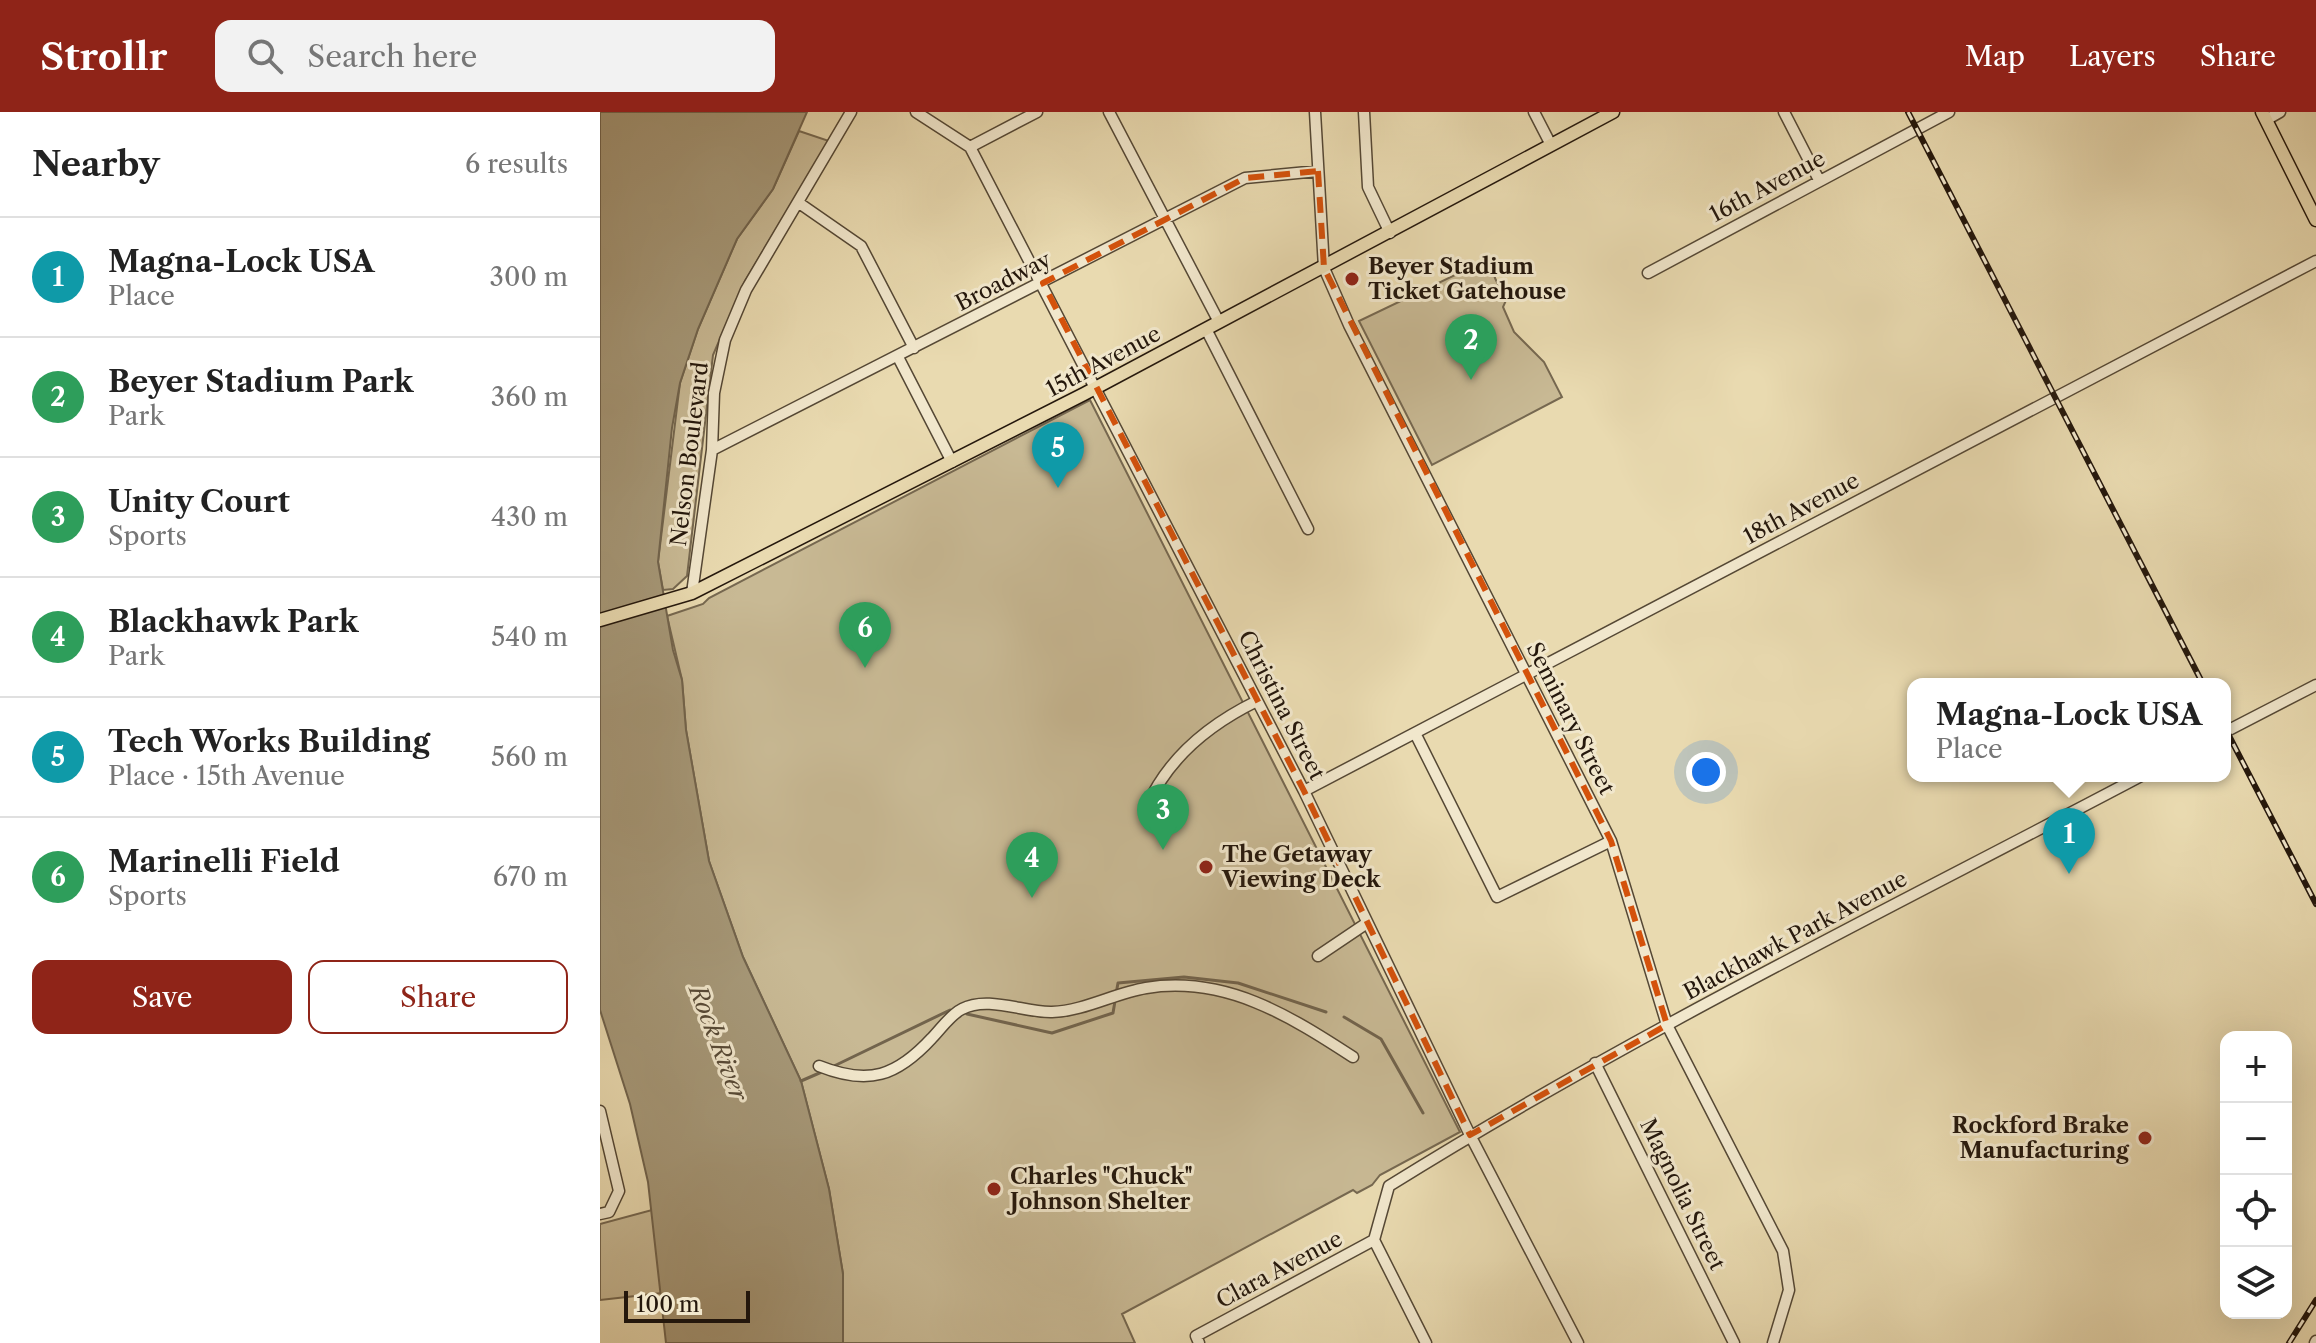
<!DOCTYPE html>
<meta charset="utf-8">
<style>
body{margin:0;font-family:"Libre Caslon Text",serif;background:#f2f2f2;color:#222}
.controls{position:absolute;right:24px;bottom:24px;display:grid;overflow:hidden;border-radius:16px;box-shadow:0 8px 32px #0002}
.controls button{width:72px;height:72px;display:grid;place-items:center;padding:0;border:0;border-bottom:2px solid #e0e0e0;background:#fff;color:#222;font:40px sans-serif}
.scale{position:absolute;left:24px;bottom:20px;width:126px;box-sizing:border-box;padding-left:8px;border:4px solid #24170c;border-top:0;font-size:22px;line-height:28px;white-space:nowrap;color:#24170c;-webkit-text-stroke:6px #f1e7cc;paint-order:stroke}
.you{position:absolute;left:1106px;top:660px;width:28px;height:28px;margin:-20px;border:6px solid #fff;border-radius:50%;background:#1a73e8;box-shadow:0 0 0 12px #1a73e833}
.badge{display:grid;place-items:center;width:52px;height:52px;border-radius:50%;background:#8f2418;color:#fff;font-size:26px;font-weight:700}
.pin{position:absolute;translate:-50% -66px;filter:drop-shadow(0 2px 4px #0008)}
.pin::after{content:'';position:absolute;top:42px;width:28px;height:24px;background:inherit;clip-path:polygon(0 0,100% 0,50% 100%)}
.popup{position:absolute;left:1307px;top:566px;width:324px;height:104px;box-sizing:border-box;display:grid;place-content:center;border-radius:16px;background:#fff;filter:drop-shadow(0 2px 6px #0005);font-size:26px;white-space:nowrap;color:#767676}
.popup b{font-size:30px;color:#222}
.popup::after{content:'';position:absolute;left:50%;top:100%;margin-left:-16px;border:16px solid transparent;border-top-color:#fff}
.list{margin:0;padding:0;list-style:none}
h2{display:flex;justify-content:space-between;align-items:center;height:104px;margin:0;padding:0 32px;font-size:34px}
h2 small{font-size:26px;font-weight:400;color:#767676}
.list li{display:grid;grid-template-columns:52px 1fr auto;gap:24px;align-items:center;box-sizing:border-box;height:120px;padding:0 32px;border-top:2px solid #e0e0e0}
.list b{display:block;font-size:30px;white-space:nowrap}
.list p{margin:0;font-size:26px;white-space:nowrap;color:#767676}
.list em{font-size:26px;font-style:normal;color:#767676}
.actions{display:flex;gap:16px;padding:24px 32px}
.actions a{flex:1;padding:18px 0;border:2px solid #8f2418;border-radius:16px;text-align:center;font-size:28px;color:#8f2418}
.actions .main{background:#8f2418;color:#fff}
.icon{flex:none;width:44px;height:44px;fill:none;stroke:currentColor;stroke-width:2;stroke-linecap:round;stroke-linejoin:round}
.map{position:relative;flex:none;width:1716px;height:1231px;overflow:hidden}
header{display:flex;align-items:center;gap:48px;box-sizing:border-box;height:112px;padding:0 40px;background:#8f2418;color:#fff}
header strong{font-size:38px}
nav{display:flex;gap:44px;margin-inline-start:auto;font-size:28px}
.search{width:560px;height:72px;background:#f2f2f2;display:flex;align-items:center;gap:20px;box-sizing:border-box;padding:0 28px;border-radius:16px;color:#767676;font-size:30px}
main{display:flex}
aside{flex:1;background:#fff}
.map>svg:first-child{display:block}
.green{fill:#c8b994;stroke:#766850;stroke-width:2}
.water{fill:#a69878;stroke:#72644d;stroke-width:2}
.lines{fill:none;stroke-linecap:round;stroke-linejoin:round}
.stream{stroke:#72644d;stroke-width:3}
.minor-casing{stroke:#554835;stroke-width:13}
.major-casing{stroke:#24170c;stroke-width:15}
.minor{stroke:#f1e7cc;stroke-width:10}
.major{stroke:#e9dab0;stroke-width:12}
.rail-casing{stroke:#24170c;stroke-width:6}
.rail{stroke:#f1e7cc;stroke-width:3;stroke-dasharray:9;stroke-linecap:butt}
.marked{fill:none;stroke:#d4520c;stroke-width:6;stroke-dasharray:16 10;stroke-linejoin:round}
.poi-dot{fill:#8f2418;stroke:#f1e7cc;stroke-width:3}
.labels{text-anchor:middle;stroke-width:6;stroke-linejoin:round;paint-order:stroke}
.street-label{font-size:22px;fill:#24170c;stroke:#f1e7cc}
.poi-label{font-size:22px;font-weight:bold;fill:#24170c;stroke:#f1e7cc;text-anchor:start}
.water-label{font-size:24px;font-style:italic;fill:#584b37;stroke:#f1e7cc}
</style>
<header>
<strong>Strollr</strong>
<div class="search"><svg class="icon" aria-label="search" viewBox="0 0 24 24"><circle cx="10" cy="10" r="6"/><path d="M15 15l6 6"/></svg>Search here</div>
<nav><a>Map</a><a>Layers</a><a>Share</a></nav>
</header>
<main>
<aside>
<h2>Nearby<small>6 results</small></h2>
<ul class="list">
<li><span class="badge" style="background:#0f9aa8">1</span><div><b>Magna-Lock USA</b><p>Place</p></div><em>300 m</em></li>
<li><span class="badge" style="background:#2e9e5b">2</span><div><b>Beyer Stadium Park</b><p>Park</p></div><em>360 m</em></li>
<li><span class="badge" style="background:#2e9e5b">3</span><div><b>Unity Court</b><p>Sports</p></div><em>430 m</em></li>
<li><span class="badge" style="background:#2e9e5b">4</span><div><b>Blackhawk Park</b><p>Park</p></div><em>540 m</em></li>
<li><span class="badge" style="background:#0f9aa8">5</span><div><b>Tech Works Building</b><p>Place · 15th Avenue</p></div><em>560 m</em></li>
<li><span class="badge" style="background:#2e9e5b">6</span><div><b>Marinelli Field</b><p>Sports</p></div><em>670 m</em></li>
</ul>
<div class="actions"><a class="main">Save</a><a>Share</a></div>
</aside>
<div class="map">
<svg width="1716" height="1231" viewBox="0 0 1716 1231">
<rect width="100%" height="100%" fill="#e9dab0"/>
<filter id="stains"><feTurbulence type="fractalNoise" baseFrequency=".0025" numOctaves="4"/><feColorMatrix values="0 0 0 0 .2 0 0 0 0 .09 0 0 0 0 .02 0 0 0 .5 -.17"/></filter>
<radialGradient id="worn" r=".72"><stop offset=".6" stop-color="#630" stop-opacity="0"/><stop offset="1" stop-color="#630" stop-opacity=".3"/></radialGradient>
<path class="green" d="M199,19L229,29L145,169L113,243L87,464L73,477L63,478L58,450L80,271L98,217L137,127L173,77Z
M882,150L892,153C894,167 897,173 908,184L903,195L914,220L944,250L962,285L832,353L759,209Z
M490,288L860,1020L780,1063L772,1073L757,1081L753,1078L522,1202L535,1231H243V1162L229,1077L201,969L143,845L109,749L86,618L82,568L67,504L103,492L109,486Z
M52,1098L62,1181L0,1188V1112Z"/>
<path class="water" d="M0,0H207L173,77L137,127L98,217L80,271L72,316L58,450L73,538L82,568L86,618L109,749L143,845L201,969L229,1077L243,1162V1231H66L48,1070L30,992L0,898Z"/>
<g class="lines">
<path class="stream" d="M516,882L518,871L584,865L638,871L726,900
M367,902L452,921L513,901L515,889
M744,905L781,927L823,1001
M234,954L350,898
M201,969L224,959"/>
<defs>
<path id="minor" d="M316,0L370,35L704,679L870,1023L978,1231
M509,0L619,210
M715,0L724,156L749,213L1011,729L1067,913L1183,1139L1189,1178L1173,1231
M764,0L768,75L790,121
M934,0L951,33
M1184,0L1219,68
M1666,8L1680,0
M370,35L437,0
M199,91L261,134L314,236
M1048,161L1349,0
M606,217L708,417
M298,245L352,350
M112,338L645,66L718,59
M92,481L112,338L114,281L125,228L146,178L251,0
M1625,620L1716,573
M815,621L897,785L1011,729
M704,679L1716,149
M547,694C569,644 610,612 657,589
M718,844L767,811
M995,951L1134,1231
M219,954C269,974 297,964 332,926C341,917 350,903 362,897C388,883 425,901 452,900C484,899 515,881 546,876C625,863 690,904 753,945
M0,999L19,1079L9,1100L0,1102
M774,1128L826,1231
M599,1231L596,1224L774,1128L789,1074C1031,923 1289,797 1541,664
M1715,1231L1716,1229"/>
<path id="major" d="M1662,0L1716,108
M0,508L92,481L484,282L1013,0"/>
</defs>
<use href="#minor" class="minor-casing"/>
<use href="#major" class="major-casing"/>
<use href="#minor" class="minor"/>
<use href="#major" class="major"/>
<defs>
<path id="rail" d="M1308,0L1603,572
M1625,616L1716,792
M1689,1231L1716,1188"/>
</defs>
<use href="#rail" class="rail-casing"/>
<use href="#rail" class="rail"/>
</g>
<path class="marked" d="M718,59L724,156L1011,729L1067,913L870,1023L704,679L443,171L645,66Z"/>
<g class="poi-dot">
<circle cx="752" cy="167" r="8"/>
<circle cx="606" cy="755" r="8"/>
<circle cx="1545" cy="1026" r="8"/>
<circle cx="394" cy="1077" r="8"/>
</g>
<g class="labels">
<g class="street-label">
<text transform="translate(1167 74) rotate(-28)" y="8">16th Avenue</text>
<text transform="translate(403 169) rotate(-27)" y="8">Broadway</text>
<text transform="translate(503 249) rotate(-28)" y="8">15th Avenue</text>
<text transform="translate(89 342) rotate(-83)" y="8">Nelson Boulevard</text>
<text transform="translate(1201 396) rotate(-28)" y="8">18th Avenue</text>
<text transform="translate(682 593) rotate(63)" y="8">Christina Street</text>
<text transform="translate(971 606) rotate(63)" y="8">Seminary Street</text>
<text transform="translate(1195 823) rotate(-28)" y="8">Blackhawk Park Avenue</text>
<text transform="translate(1083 1082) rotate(64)" y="8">Magnolia Street</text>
<text transform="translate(679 1157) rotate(-28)" y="8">Clara Avenue</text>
</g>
<g class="poi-label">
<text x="768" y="162">Beyer Stadium<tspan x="768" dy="25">Ticket Gatehouse</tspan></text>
<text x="622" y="750">The Getaway<tspan x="622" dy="25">Viewing Deck</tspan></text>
<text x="1529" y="1021" text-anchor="end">Rockford Brake<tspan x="1529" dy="25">Manufacturing</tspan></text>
<text x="410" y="1072">Charles "Chuck"<tspan x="410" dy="25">Johnson Shelter</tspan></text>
</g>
<g class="water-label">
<text transform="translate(118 931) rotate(69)" y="8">Rock River</text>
</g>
</g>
<rect width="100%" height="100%" filter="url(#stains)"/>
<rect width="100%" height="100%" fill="url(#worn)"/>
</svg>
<div class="controls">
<button>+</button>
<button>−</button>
<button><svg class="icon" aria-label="locate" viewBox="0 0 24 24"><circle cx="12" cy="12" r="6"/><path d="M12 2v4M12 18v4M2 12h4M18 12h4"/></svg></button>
<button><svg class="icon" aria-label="layers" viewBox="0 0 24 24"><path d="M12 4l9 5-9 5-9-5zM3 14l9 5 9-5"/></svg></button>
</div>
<div class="scale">100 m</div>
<div class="you"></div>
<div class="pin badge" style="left:1469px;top:762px;background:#0f9aa8">1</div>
<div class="popup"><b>Magna-Lock USA</b>Place</div>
<div class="pin badge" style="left:871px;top:268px;background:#2e9e5b">2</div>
<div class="pin badge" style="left:563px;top:738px;background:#2e9e5b">3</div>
<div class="pin badge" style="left:432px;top:786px;background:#2e9e5b">4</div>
<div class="pin badge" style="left:458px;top:376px;background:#0f9aa8">5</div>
<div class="pin badge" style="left:265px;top:556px;background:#2e9e5b">6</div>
</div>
</main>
